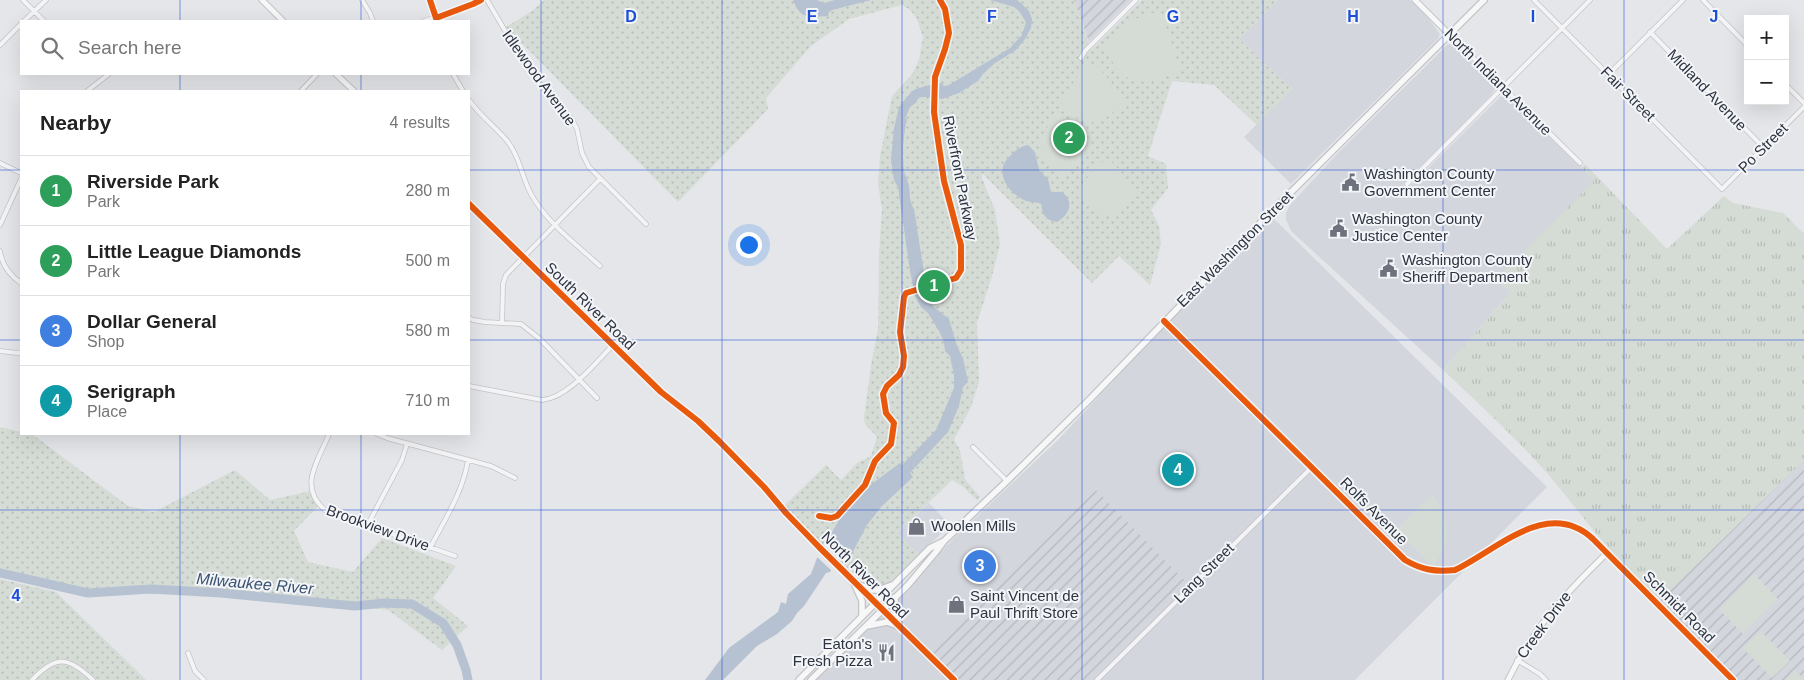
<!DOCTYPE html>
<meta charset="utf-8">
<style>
body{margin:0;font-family:Helvetica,sans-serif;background:#f2f2f2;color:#222}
.controls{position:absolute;right:15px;top:15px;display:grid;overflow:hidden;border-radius:0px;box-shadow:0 5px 20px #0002}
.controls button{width:45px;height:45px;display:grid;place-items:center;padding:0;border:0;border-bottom:1px solid #e0e0e0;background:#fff;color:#222;font:25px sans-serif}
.you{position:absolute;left:748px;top:244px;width:18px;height:18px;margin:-12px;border:4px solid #fff;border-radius:50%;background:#1a73e8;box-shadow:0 0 0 8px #1a73e833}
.badge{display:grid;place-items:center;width:32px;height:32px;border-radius:50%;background:#d93025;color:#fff;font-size:16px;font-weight:700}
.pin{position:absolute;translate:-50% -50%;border:2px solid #fff;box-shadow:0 1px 5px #0006}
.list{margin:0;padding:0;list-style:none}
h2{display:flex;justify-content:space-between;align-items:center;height:65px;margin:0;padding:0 20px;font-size:21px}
h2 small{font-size:16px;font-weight:400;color:#767676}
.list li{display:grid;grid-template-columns:32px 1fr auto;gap:15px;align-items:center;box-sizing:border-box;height:70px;padding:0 20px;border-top:1px solid #e0e0e0}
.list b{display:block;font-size:19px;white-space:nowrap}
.list p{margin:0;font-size:16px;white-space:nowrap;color:#767676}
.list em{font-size:16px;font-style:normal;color:#767676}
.icon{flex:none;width:28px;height:28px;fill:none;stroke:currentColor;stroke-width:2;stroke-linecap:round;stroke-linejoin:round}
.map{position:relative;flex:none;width:1804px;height:680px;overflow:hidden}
.search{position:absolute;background:#fff;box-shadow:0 5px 20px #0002;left:20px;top:20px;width:450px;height:55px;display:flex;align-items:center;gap:12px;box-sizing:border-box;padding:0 18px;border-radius:0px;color:#767676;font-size:19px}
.panel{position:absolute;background:#fff;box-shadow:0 5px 20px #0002;left:20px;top:90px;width:450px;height:345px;border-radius:0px}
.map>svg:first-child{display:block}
.built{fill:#d3d6dc}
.industrial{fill:url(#industrial-furrows)}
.grass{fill:url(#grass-tufts)}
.park{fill:url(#park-dots)}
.garden{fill:#d5dcd5}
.water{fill:#b6c2d1}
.pier{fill:#e4e6e9}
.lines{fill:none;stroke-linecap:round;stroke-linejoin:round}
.river{stroke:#b6c2d1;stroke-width:9}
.street-casing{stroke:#c3c4c7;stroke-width:5.5}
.secondary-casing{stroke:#c3c4c7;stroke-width:7}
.primary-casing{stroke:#c1c3c6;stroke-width:8}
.street{stroke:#f4f4f6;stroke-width:4}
.secondary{stroke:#f7f7f8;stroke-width:5}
.primary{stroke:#f7f7f8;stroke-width:5.5}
.cycleway-casing{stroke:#f3f5f8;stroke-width:9}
.cycleway{stroke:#e8590c;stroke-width:6}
.grid{fill:none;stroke:#1d4ed8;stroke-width:1;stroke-opacity:0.55}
.labels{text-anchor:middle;stroke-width:4;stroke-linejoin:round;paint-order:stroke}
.street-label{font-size:15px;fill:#2d3441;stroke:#f3f5f8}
.poi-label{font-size:15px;fill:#2d3441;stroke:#f3f5f8;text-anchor:start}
.water-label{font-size:16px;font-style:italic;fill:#3a5271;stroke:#f3f5f8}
.grid-label{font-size:16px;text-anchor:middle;font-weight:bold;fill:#1d4ed8;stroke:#f3f5f8;stroke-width:4;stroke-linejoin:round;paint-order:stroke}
</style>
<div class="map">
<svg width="1804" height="680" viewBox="0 0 1804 680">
<defs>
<pattern id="industrial-furrows" width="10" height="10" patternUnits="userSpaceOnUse" patternTransform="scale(1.25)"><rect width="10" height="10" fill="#d3d6dc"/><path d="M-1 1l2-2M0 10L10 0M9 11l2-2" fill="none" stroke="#b5b8be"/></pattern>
<pattern id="grass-tufts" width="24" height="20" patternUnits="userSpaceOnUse" patternTransform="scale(1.25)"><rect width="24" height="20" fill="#d5dcd5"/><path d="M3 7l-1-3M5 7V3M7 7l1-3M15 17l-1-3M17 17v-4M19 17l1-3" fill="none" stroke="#b7bdb8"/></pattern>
<pattern id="park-dots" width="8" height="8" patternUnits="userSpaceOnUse" patternTransform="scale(1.25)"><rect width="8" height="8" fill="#d5dcd5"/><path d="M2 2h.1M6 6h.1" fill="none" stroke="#b7bdb8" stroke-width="1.8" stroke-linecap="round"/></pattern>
</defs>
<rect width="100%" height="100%" fill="#e4e6e9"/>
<path class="built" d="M1278,0H1410L1428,18L1440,34L1438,39L1291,184L1244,137L1292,89L1239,39Z
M1448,44L1452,45L1476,66L1496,86V88L1490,96L1403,184L1407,189L1502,95L1507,96L1595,181L1497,279L1510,293L1443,370L1291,231L1286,219V213L1290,205L1337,154Z
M1269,214L1547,487L1355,680H815L954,538L1058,440Z
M929,503L950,525L919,555L897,533Z"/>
<path class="industrial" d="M1074,0H1131L1089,42Z
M1804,460V680H1738L1675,618L1660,600Z
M1096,490L1191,587L1097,680H960L931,650Z"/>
<path class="grass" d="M1585,164L1667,249L1724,196L1733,203L1783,213L1804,234V460L1660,600C1616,564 1583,515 1546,472C1514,436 1478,403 1443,370L1510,293L1496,279L1594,181L1581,168Z"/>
<path class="park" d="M544,0H1074L1091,50L1142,0H1278L1239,39L1292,89L1257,125L1214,85L1172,81L1148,156L1166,164L1168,188L1151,210L1159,226L1161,244L1150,285L1119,256L1092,283L982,173V178L995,210L1000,244L992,276L977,323L979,382L971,407L954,440L960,450L965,479L980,497L977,500L962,486L952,480L897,533L919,555C908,565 895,584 880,587C863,591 799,519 785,505L826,465L841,480L857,463L871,456L877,437L865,424L864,418L871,365L878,329L879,253L882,209L878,184L880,156L892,96L913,73L919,59L923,37L916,17L909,9L902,5L849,19L811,46L766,98L768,109L678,202L506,27L532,11Z
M0,427L21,432V434H32L128,506L154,512L235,470L270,500L311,491L319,505L294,531L308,562L353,572L382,538L456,566L433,598L468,626L442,650L388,610L262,596L88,593L0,573Z
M0,579L56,592L146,680H0Z"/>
<path class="garden" d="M1149,12L1163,16L1180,70C1139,90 1123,86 1102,44L1130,22Z
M1086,65H1097L1126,101C1099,127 1086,132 1060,101Z
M1059,113L1090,140L1091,150L1059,178C1033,144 1032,146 1059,113Z
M1102,162H1112L1139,194L1114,214H1103L1074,194L1096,167Z
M1432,495C1450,518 1453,543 1433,566L1396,530Z
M1754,574L1778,599L1743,634L1719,609Z
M1761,631L1790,661L1772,678L1743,648Z
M1795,670L1804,680H1785Z"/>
<path class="water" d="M793,0H817L824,3L835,0H871L832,10L829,12L828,16C809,17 801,20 793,0Z
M990,0H1017L1022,4L1029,11L1032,19L1031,28L1025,39L1016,50L995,63L983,74L978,81L959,93L942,99L930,97H920L917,100V102L910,107L905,119H907C903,136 902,153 904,171C905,176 908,181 909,186C910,194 909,202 914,209L925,279L926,289L923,291V294L934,307L949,319L957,346L963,358L968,382L963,387L959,406L948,432L910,473L913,477L881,507L867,525L849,559L841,553L830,572L826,573L804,606L797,613L792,621L777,634L757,646L723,680H705L729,648L778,612L781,602L786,604L788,594L811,574L817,558L830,541L828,539L842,515L861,492L900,463L902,465L936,430L954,388V375L950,356L945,351L944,342L939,331L928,313L921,307L915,296L910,271L898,187L894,180L891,160L894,128L899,107L912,91L925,86L942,83L944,87L949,85L1010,48L1022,35L1026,22L1019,11L1014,7Z
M1028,145L1035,152L1039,170L1048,179L1051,192H1062C1075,202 1069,215 1057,222C1044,220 1043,214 1041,204C1035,201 1028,203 1022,199C1007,191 994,171 1009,157C1014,152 1020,146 1028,145Z"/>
<path class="pier" d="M826,542L842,557L833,572L816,556Z"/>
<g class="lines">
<path class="river" d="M918,93L949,90
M0,573L88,593L151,589L221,593L355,606L384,603L412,604L443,623L457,645L466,670L468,680"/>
<defs>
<path id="street" d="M23,0L44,21
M362,0L370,13L373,21
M430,0L437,21
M487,0L517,51L538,81L571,118L577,129L582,153L589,167L646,224
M1534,0L1722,189L1804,107
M1703,0L1748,46
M24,21L46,0
M424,21L473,4L481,0
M1650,32L1764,148
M1450,35L1580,163
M0,45L21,24
M1081,58L1085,51L1136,0
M453,74L463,91
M1609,74L1683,0
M1785,84L1804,103
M87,91L109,74
M301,91L317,74
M469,100C480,116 496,127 508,142C520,157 522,178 531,194C547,223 576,244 600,266
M0,163L21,173
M1407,184L1590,0
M0,225L21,179
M0,251C2,265 9,275 21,283
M469,318L473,320L485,322L521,324L540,339L597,398
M502,323L503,284L506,275L600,179
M0,351L18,353L21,352
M469,386L542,400C568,398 595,363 613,345
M329,434C318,462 297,487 326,511L455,556
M377,434L387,438L491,466L515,478
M973,447L1007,481
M367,526L402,460L407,444
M430,548C445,519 463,492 468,460
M188,653L195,671L204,680
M1517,660L1540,674L1546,680
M32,680C56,655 68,656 93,680
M1097,680L1312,467"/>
<path id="secondary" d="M262,0L283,21
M1415,0L1450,35
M336,74L354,91
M469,204L661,392L698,421L719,441L764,487L786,513L819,547L954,680
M1164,321L1405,560C1422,570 1435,572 1455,570C1497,550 1548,497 1593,539L1733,680
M1508,680C1533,628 1566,593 1607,553"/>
<path id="primary" d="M854,583L873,590H879L892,585
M854,583L862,601V616
M895,597V610L898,626
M867,626L887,622L898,626
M799,680L930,548L942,542
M811,680L908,585L935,553L944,541L1007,481L1090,399L1269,214L1484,0"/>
</defs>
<use href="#street" class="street-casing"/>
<use href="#secondary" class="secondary-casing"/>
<use href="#primary" class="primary-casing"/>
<use href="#street" class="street"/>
<use href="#secondary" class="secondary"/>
<use href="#primary" class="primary"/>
<defs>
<path id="cycleway" d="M430,0L436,18L473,4L481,0
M469,204L661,392L698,421L719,441L764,487L786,513L819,547L954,680
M1164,321L1405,560C1422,570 1435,572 1455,570C1497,550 1548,497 1593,539L1733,680
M819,516L831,518L837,516L865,485L875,461L891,444L894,423L886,413L883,394L887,386L899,375L903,367L904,356L900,332L904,297L906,293L956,278L961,270V245L944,181L934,112L935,77L945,49L949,33L945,9L940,0"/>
</defs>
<use href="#cycleway" class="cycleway-casing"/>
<use href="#cycleway" class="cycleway"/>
</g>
<path class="grid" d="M180,0V21M361,0V21M541,0V680M722,0V680M902,0V680M1082,0V680M1263,0V680M1443,0V680M1624,0V680M180,74V91M361,74V91M0,170H21M469,170H1804M0,340H21M469,340H1804M180,434V680M361,434V680M0,510H1804"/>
<defs>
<symbol id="civic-bare" viewBox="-9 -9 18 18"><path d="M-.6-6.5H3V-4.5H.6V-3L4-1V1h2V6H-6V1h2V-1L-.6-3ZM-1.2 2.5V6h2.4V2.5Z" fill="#6d727c" stroke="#f3f5f8" stroke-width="2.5" paint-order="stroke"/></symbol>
<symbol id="shop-bare" viewBox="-9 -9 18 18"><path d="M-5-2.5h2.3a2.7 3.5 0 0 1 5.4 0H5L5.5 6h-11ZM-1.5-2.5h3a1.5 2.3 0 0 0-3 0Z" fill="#6d727c" stroke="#f3f5f8" stroke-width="2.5" paint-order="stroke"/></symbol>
<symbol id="restaurant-bare" viewBox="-9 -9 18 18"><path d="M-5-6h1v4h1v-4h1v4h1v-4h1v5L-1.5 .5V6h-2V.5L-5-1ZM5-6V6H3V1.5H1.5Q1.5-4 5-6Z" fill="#6d727c" stroke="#f3f5f8" stroke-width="2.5" paint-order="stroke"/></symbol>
</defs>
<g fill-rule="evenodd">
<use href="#civic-bare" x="1338" y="170" width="25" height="25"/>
<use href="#civic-bare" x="1326" y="216" width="25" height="25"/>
<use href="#civic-bare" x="1376" y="256" width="25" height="25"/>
<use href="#shop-bare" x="904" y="514" width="25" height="25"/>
<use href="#shop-bare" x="944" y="592" width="25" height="25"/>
<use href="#restaurant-bare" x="874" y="640" width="25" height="25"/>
</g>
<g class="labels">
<g class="street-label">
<text transform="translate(539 78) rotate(54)" y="5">Idlewood Avenue</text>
<text transform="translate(1498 82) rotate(45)" y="5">North Indiana Avenue</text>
<text transform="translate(1707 90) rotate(46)" y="5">Midland Avenue</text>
<text transform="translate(1628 94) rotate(45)" y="5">Fair Street</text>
<text transform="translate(1763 148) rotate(-45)" y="5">Po Street</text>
<text transform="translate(960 178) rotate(79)" y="5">Riverfront Parkway</text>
<text transform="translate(1235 249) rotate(-45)" y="5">East Washington Street</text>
<text transform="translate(590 306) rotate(44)" y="5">South River Road</text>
<text transform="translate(1374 511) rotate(45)" y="5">Rolfs Avenue</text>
<text transform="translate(378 528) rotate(20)" y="5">Brookview Drive</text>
<text transform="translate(1204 573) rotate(-45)" y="5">Lang Street</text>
<text transform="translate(865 575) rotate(45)" y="5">North River Road</text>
<text transform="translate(1679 607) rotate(45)" y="5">Schmidt Road</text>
<text transform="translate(1544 625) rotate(-53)" y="5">Creek Drive</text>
</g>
<g class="poi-label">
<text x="1364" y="179">Washington County<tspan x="1364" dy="17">Government Center</tspan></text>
<text x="1352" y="224">Washington County<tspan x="1352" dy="17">Justice Center</tspan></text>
<text x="1402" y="265">Washington County<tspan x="1402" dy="17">Sheriff Department</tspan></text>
<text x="931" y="531">Woolen Mills</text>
<text x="970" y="601">Saint Vincent de<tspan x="970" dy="17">Paul Thrift Store</tspan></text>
<text x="872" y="649" text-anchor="end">Eaton's<tspan x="872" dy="17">Fresh Pizza</tspan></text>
</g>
<g class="water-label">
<text transform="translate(255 583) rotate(5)" y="6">Milwaukee River</text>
</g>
</g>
<g class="grid-label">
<text x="631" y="22">D</text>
<text x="812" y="22">E</text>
<text x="992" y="22">F</text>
<text x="1173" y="22">G</text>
<text x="1353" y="22">H</text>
<text x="1533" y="22">I</text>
<text x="1714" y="22">J</text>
<text x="16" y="601">4</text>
</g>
</svg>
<div class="controls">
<button>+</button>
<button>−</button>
</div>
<div class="you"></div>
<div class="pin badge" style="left:934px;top:286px;background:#2e9e5b">1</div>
<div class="pin badge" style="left:1069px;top:138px;background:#2e9e5b">2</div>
<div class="pin badge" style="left:980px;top:566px;background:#3f7fe0">3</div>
<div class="pin badge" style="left:1178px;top:470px;background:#0f9aa8">4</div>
<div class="search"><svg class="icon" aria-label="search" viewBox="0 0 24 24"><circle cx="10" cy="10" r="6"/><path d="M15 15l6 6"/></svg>Search here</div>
<section class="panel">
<h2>Nearby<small>4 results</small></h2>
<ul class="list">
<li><span class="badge" style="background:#2e9e5b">1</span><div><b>Riverside Park</b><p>Park</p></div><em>280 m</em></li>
<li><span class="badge" style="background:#2e9e5b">2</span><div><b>Little League Diamonds</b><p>Park</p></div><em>500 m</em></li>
<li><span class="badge" style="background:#3f7fe0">3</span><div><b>Dollar General</b><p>Shop</p></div><em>580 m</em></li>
<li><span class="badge" style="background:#0f9aa8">4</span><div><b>Serigraph</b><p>Place</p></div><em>710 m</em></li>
</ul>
</section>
</div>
